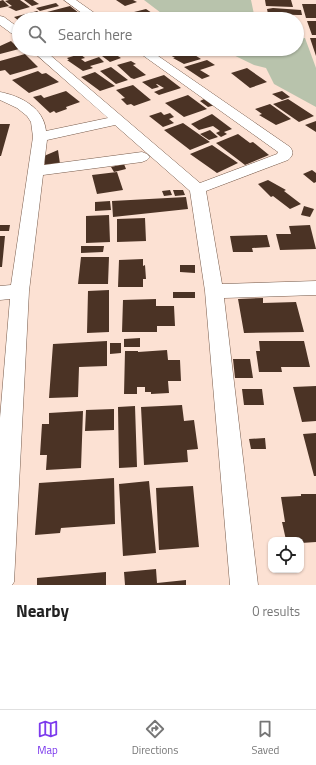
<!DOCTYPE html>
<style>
body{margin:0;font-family:"Titillium Web",sans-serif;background:#f6f6f6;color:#222}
.controls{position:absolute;right:12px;bottom:12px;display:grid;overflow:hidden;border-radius:8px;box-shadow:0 1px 3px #0004}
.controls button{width:36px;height:36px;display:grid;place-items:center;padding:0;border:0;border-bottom:1px solid #e0e0e0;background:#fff;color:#222;font:20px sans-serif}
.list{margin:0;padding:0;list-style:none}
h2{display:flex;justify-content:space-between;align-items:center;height:52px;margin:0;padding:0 16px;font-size:17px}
h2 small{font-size:13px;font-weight:400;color:#767676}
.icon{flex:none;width:22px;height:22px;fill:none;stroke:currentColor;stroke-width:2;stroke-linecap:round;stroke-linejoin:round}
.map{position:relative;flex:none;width:316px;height:585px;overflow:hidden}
.search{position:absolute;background:#fff;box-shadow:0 1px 3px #0004;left:12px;right:12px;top:12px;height:44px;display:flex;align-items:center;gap:10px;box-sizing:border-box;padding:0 14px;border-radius:22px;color:#767676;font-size:15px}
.sheet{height:124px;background:#fff}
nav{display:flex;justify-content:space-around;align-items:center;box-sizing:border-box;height:56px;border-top:1px solid #e0e0e0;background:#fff;font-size:11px;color:#767676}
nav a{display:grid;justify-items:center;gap:2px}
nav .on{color:#7c3aed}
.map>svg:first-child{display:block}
.green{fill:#b8c3ac}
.building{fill:#4b3325}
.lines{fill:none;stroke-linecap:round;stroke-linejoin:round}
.minor-casing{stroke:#785c4c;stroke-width:1}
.minor{fill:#fff;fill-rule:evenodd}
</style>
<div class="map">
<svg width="316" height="585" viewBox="0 0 316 585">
<rect width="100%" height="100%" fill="#fce1d3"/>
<path class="green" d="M144,0H251L255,19H169Z
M297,38H305L316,68V107L274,84L266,68L254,65L221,49H297Z"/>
<path class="building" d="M3,0L9,6L0,8V1Z
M9,0H20L30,7L16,11L8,7L12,6L5,1Z
M24,0H33L39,4L32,6Z
M116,0H133L137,2L125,6Z
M265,0H291L293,7L266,6Z
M56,3L59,6L40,11L36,8Z
M302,4H316V18H306Z
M70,6L79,13L56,19L47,12Z
M273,8L301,10L302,15H298L297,11L298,15L268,14L267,9Z
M146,9L161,19H144L134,12Z
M37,11L48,19H19V21L14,17Z
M307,21H316V35H312Z
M310,38H316V56Z
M11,41L19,49L0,54V46Z
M55,49H77L61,54Z
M97,49H107L121,58L110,62L94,50Z
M187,50L201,59L184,64L173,58H175L170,55Z
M25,54L38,67L10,75L5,70L0,71V61Z
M80,54L85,58L81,59L85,62L99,57L104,62L90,66L93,68L83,71L67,60H69L67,58Z
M207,60L215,65L200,70L210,76L202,79L184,67Z
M131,61L136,64L133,65L146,75L134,79L131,78L117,65Z
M111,67L128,80L116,84L100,71Z
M247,68L267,82L250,88L231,73Z
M38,71L42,74L46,73L59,82L29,93L12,80Z
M95,72L115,86L100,91L81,77Z
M164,75L181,88L159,95L154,92L164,88L157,84H156L159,87L152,89L142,82Z
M133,85L151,100L134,106L131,104L127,105L121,99L125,98L116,90Z
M66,91L80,102L66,107L67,109L56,113L54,111L50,113L33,97L41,95L44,98Z
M282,91L290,97L282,100L272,94Z
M188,95L207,109L184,117L165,103Z
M206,98L215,105L208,107L200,101Z
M288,99L314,116L299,122L273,104Z
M270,104L291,119L276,125L259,115L262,114L255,109Z
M161,112L164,115L170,113L174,117L169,119L174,123L163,127L149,116Z
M212,114L232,129L224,132L227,134L221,137L216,133L220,131L213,126L199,130L191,124Z
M316,121V132L305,125Z
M183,123L210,142L190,150L164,130Z
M0,124H10L1,156H0Z
M210,130L218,137L209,140L200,134Z
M238,134L250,143L253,142L269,155L245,165L216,143Z
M212,145L238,163L217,173L190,154Z
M58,150L60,164L45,166L44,156Z
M124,164L126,169L114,172L111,167Z
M312,170L316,173V182L314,183L303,174Z
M117,172L123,190L97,194L92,175Z
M268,180L286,190L284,191L301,204L290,209L273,196L271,197L258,184Z
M170,190L172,195L164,196L162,191Z
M173,190H183L185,195L175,196Z
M186,197L188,209L113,217L112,201Z
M110,201L111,210L95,211V202Z
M304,206L314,209L310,217L301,215Z
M109,215L110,242L86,243V216Z
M145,218L146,241L117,242V219Z
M0,225H10L9,231H0Z
M310,225L316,249L280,250L276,234H291L289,226Z
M267,235L270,247L252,248L253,252H233L230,236Z
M0,236H5L2,267H0Z
M81,246H104L103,252L81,253Z
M81,257H109L108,284H78Z
M143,259V266L145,265L146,279H143V287H118L119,260Z
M180,265H195V273L180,272Z
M109,290V332L87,333L88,291Z
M173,292H195V298H173Z
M263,298V303L296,302L304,332L244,333L238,299Z
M156,299V306H174L175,326H157V332H122L123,300Z
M140,338V347H124V339Z
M107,341V366L79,367L78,397L49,398L53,344Z
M259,341H304L310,367H281L282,372H259L256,351H260Z
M110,343H121V353L110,354Z
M167,350L168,360H180L181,381H168L169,393L151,394V392H145V387H137V394H124L125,351H138V352Z
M233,359H250L253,378H235Z
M316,386V421L302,422L293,387Z
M242,389H262L264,405H244Z
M182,405L184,421L194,420L198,449L187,450L188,462L144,465L141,407Z
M135,406L137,467L119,468L118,407Z
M114,409V430L85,431L86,410Z
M83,411L81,468L46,470L47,455H40L42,424H49V413Z
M316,433V476H314L303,434Z
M265,438L266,449H251L249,439Z
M114,478L115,524L61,528L60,533L35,535L39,483Z
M149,481L156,553L123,556L119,484Z
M193,486L199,547L159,550L156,488Z
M301,494H316V542L301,543V540H286L282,522H285L281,497L301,496Z
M156,569L157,583L186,580V585H125L124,572Z
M106,572V585H37V578Z"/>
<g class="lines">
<defs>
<path id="minor" d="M64,0H76L103,19H90Z
M0,16L4,17L19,28V37L15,36L0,25Z
M30,49H43L200,183L277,154L278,152L134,49H148L290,147C294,152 293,156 288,160L206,191L222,284L316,281V295L224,298L258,585H230L205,291L190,191L115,125L47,140L44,165L142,152L147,154L150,157L147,160L142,162L43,175L29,291L14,582L12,585H0V418L10,299L0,300V286L11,285L33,137L31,122L27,116L17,108L0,100V92C21,96 44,108 46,131L108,118Z"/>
</defs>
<use href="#minor" class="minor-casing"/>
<use href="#minor" class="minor"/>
</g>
</svg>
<div class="controls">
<button><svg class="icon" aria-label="locate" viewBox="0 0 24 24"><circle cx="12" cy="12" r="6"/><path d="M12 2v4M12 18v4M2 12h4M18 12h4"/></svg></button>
</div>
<div class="search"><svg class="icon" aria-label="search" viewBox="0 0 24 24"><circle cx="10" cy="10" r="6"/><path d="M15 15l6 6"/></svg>Search here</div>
</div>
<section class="sheet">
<h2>Nearby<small>0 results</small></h2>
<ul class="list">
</ul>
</section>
<nav>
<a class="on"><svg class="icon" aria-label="map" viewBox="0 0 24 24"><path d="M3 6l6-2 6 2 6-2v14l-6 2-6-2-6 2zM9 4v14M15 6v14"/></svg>Map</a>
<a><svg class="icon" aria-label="directions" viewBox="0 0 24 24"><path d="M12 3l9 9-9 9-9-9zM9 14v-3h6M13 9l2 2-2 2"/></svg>Directions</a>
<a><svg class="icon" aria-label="saved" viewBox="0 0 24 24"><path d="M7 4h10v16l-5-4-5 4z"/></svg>Saved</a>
</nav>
